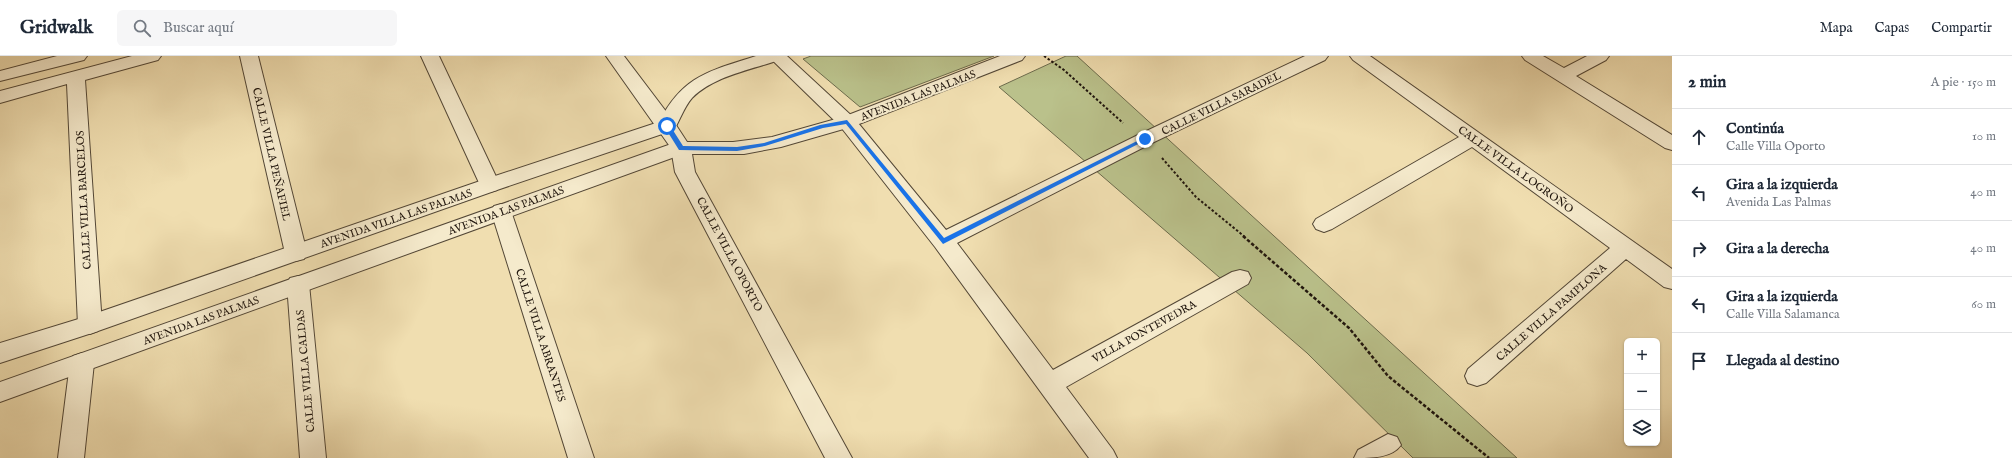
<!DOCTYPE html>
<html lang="es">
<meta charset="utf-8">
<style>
body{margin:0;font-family:"IM FELL English",serif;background:#f6f6f7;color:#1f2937}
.controls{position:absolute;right:12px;bottom:12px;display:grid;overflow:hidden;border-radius:6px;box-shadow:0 1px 3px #0004}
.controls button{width:36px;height:36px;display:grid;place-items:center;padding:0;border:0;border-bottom:1px solid #e0e1e3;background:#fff;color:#1f2937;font:20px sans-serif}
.stop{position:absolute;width:12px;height:12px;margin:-9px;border:3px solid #1a73e8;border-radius:50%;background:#fff}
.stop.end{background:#1a73e8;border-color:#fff;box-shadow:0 1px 4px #0008}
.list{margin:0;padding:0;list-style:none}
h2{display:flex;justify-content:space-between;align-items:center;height:52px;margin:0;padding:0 16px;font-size:17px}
h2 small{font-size:13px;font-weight:400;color:#747a83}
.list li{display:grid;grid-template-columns:26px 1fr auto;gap:12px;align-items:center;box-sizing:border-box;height:56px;padding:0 16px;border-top:1px solid #e0e1e3}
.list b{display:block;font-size:15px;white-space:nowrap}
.list p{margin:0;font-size:13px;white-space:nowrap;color:#747a83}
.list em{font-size:13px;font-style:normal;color:#747a83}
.icon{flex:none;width:22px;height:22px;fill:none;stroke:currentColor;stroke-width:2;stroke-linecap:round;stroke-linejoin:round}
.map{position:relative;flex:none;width:1672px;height:402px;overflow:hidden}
header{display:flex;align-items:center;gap:24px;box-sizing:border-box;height:56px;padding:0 20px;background:#fff;border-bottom:1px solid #e0e1e3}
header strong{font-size:19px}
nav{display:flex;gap:22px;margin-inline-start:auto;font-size:14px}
.search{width:280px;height:36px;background:#f6f6f7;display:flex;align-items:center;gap:10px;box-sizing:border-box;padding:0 14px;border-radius:6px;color:#747a83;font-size:15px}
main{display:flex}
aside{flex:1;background:#fff}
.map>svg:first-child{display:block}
.green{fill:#bac18b;stroke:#6c6b4c}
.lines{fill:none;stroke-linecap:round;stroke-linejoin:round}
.minor-casing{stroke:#534736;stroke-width:2}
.tertiary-casing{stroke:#534736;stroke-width:2}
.path-far1{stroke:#1f150d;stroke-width:2;stroke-dasharray:2.5 2;stroke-linecap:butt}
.path{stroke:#1f150d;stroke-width:2.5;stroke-dasharray:3.5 2;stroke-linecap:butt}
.minor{fill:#f5eacc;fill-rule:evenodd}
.tertiary{fill:#f5eacc;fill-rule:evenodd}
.route{fill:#1a73e8}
.labels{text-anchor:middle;stroke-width:4;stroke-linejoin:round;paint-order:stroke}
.street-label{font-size:11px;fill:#1f150d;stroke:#f5eacc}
</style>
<header>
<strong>Gridwalk</strong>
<div class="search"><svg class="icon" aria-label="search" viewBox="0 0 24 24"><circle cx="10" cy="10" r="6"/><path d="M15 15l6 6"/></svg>Buscar aquí</div>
<nav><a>Mapa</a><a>Capas</a><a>Compartir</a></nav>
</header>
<main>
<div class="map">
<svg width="1672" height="402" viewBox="0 0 1672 402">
<rect width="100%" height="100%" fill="#f0deb0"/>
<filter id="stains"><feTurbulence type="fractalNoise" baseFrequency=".005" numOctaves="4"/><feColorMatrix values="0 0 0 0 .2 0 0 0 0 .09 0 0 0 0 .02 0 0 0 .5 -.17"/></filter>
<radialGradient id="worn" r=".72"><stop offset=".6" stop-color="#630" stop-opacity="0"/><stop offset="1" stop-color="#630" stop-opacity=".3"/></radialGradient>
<path class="green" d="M811,0H994L860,51L803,3Z
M1066,0H1077L1517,402H1413L1307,297L999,31Z"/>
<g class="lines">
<defs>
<path id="minor" d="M57,0H87L84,4L0,25V15Z
M132,0H161L158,4L85,24L102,269L98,275L90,278L82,275L78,269L67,28L0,47V35Z
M240,0H258L307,197L304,203L296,205L288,203L285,197Z
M421,0H439L500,129L497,134L490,136L483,134L480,129Z
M606,0H624L674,66L691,92L695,116L852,402H825L675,116L671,92Z
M768,0H787L854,62L946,174L1138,79L1305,0H1328L1325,4L1152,87L957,187L1053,314L1232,216L1240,214L1248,216L1251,222L1248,228L1066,331L1113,394L1117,402H1089L935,191L840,70Z
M1350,0H1370L1672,213V233L1664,231L1626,203L1486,327L1477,330L1468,327L1465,320L1468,313L1610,192L1472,91L1332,173L1324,176L1316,173L1313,168L1316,163L1459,81L1353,4Z
M1522,0H1543L1564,12L1587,0H1609L1606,4L1576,20L1672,79V94L1665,92L1525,4Z
M501,148L508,150L511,155L594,402H568L491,155L494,150Z
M298,220L306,222L309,228L326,402H300L287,228L290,222Z
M82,297L91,300L94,307L84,402H58L70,307L73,300Z
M1388,378L1397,381L1401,389C1392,402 1372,402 1354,402L1358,394Z"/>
<path id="tertiary" d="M756,0H782L779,4C751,14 714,20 692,42C684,51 680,64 674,74L497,134L98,275L0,307V287L85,261L483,124L659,66C683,19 710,15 756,0Z
M1000,0H1025L1022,4L854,70L781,91L744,98H683L0,346V326L674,87L681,86H733L772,81L843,61Z"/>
</defs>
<use href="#minor" class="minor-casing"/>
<use href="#tertiary" class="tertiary-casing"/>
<path class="path-far1" d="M1044,0L1064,14L1123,67
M1162,102L1196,141L1245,181"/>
<path class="path" d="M1243,180L1349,272L1388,320L1489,402"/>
<use href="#minor" class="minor"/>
<use href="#tertiary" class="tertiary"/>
</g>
<path class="route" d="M847,64L944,182L1143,82L1148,83L943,188L846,68L823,72L765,90L737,95L679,94L664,70L669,68L683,90L737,91L764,87L820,69Z"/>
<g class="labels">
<g class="street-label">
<text transform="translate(918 39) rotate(-21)" y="4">AVENIDA LAS PALMAS</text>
<text transform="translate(1221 47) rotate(-26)" y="4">CALLE VILLA SARADEL</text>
<text transform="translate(272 98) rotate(77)" y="4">CALLE VILLA PEÑAFIEL</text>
<text transform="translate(1516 113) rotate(36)" y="4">CALLE VILLA LOGROÑO</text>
<text transform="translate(83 144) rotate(-93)" y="4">CALLE VILLA BARCELOS</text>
<text transform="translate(506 154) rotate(-20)" y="4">AVENIDA LAS PALMAS</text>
<text transform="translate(396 162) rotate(-19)" y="4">AVENIDA VILLA LAS PALMAS</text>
<text transform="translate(730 198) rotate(62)" y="4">CALLE VILLA OPORTO</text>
<text transform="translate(1551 256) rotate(-41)" y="4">CALLE VILLA PAMPLONA</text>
<text transform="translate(201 264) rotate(-20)" y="4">AVENIDA LAS PALMAS</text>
<text transform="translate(1144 275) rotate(-29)" y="4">VILLA PONTEVEDRA</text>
<text transform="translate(541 279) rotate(72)" y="4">CALLE VILLA ABRANTES</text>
<text transform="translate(305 315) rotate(-95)" y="4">CALLE VILLA CALDAS</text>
</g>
</g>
<rect width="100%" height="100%" filter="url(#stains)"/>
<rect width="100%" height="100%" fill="url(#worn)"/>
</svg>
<div class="controls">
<button>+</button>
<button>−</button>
<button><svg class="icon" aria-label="layers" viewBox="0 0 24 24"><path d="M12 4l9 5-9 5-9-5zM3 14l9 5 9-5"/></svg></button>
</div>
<div class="stop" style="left:667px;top:70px"></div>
<div class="stop end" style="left:1145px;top:83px"></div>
</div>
<aside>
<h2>2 min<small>A pie · 150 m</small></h2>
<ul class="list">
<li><svg class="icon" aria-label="ahead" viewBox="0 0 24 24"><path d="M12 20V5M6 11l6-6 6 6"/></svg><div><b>Continúa</b><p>Calle Villa Oporto</p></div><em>10 m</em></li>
<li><svg class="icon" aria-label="left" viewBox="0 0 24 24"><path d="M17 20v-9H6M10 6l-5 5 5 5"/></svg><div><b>Gira a la izquierda</b><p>Avenida Las Palmas</p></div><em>40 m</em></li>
<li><svg class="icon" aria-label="right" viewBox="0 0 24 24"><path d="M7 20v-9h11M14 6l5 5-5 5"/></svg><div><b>Gira a la derecha</b></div><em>40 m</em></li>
<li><svg class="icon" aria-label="left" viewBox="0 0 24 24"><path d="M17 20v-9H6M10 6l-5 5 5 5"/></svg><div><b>Gira a la izquierda</b><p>Calle Villa Salamanca</p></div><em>60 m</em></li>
<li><svg class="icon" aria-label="arrive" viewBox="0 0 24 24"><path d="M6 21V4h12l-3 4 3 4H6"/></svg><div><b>Llegada al destino</b></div></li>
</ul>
</aside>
</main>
